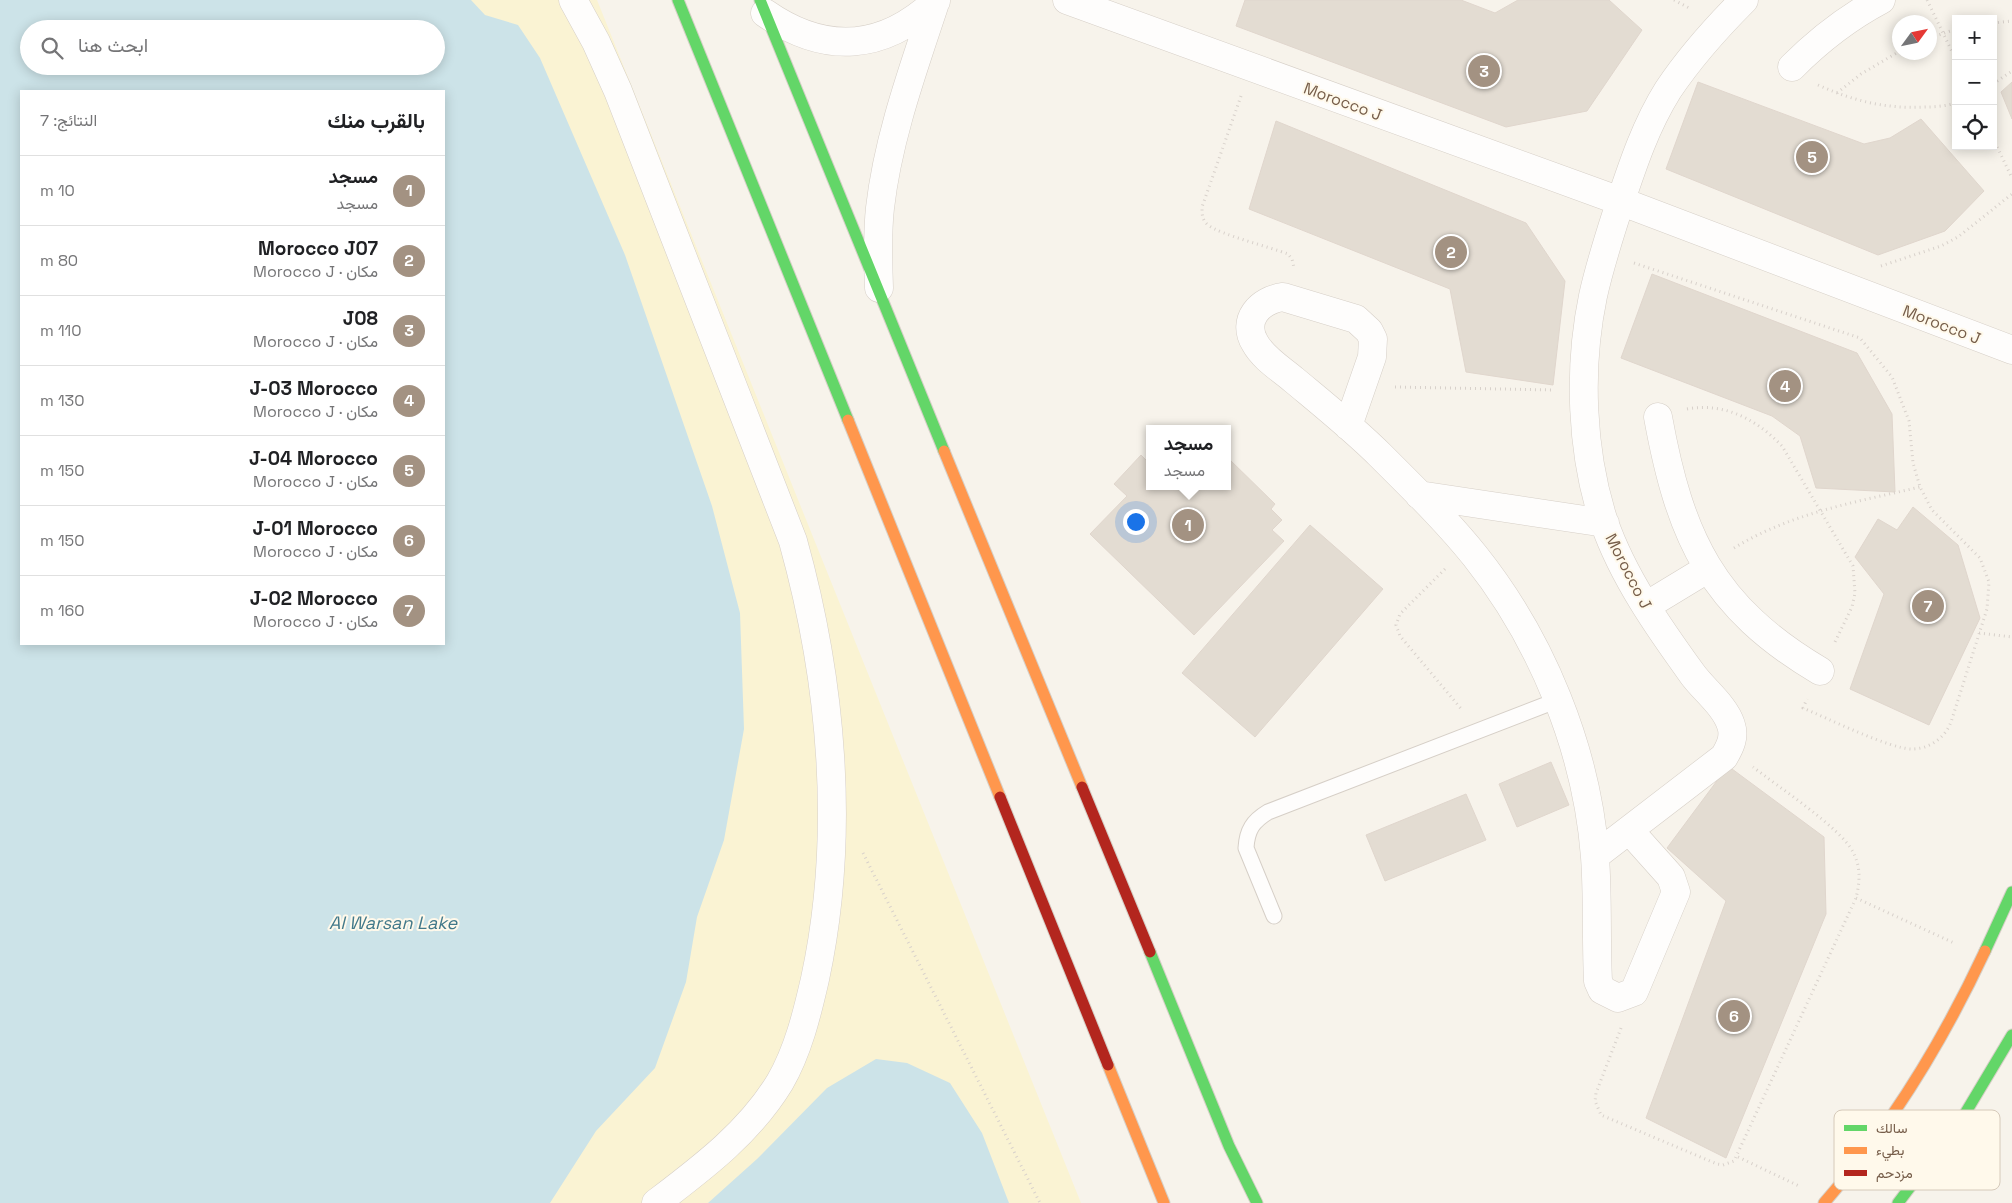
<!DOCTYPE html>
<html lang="ar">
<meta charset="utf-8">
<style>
body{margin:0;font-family:"Space Grotesk",Vazirmatn,sans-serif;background:#f2f2f2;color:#202124;direction:rtl}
.controls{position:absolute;right:15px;top:15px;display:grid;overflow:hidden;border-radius:0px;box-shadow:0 2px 12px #0003}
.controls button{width:45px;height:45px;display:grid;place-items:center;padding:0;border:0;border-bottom:1px solid #e0e0e0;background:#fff;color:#202124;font:25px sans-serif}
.compass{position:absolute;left:1892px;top:15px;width:45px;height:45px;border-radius:50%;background:#fff;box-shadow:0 2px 12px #0003;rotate:57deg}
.you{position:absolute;left:1135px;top:521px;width:18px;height:18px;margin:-12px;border:4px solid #fff;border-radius:50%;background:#1a73e8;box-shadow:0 0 0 8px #1a73e833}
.badge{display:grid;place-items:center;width:32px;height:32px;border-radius:50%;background:#a39282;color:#fff;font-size:16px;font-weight:700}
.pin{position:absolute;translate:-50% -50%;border:2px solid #fff;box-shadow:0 1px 5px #0006}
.popup{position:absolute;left:1146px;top:425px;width:85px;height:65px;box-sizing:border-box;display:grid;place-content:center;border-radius:0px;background:#fff;filter:drop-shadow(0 1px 4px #0005);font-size:16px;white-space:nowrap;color:#757577}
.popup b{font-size:19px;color:#202124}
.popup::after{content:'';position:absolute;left:50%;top:100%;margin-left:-10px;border:10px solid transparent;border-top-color:#fff}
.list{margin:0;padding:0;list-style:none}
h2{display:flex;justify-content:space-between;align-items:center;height:65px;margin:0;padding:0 20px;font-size:21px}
h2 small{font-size:16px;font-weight:400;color:#757577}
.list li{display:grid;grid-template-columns:32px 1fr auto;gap:15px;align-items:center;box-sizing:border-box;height:70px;padding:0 20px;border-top:1px solid #e0e0e0}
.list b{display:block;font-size:19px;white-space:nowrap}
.list p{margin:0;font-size:16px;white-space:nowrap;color:#757577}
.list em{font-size:16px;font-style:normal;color:#757577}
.icon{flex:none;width:28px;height:28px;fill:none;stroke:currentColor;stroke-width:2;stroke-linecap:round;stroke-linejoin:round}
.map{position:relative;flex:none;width:2012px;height:1203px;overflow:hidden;direction:ltr}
.search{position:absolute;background:#fff;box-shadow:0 2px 12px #0003;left:20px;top:20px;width:425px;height:55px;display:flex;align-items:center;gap:12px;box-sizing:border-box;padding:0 18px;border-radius:28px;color:#757577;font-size:19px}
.panel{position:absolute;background:#fff;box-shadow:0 2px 12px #0003;left:20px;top:90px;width:425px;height:555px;border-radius:0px;direction:rtl}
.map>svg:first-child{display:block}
.sand{fill:#faf3d3;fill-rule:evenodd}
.water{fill:#cce3e8;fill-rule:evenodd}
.building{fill:#e3dcd2;stroke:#e0d6cd}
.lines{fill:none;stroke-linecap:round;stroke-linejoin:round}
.lane-casing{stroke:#d6cfc7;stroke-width:17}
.street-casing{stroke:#d6cfc7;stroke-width:29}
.fast-casing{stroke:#d6cfc7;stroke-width:13}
.slow-casing{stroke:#d6cfc7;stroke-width:13}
.jam-casing{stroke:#d6cfc7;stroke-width:13}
.path{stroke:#d8d1cb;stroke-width:3;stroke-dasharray:1 4;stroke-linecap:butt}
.lane{stroke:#fefdfc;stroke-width:15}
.street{stroke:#fefdfc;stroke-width:28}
.fast{stroke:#63d668;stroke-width:11}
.slow{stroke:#ff974d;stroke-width:11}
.jam{stroke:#b3261e;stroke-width:11}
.labels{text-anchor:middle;stroke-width:4;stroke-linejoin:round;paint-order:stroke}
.street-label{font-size:16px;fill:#765d49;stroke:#fff9eb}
.water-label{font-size:18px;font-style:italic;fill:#42798a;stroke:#fff9eb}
.key{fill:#fff9eb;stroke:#d6caba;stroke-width:1}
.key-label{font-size:14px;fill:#765d49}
</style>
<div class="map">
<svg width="2012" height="1203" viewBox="0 0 2012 1203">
<rect width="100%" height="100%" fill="#f7f3eb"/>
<path class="sand" d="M0,0H597L1081,1203H0ZM29,29H436V66H29ZM21,91H444V644H21Z"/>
<path class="water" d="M0,0H471L485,15L518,25L540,58L625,255L712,506L740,613L744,729L724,840L697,917L686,982L655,1068L596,1131L550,1203H0ZM29,29H436V66H29ZM21,91H444V644H21Z
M876,1059L907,1063L950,1083L982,1133L1009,1203H708L757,1159L827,1088Z"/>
<path class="building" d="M1245,0H1461L1495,13L1518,0H1609L1642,30L1587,111L1506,127L1236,26Z
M1698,82L1864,144L1890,138L1921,119L1984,191L1945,231L1878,255L1666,169Z
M2012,82V119L2001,92Z
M1276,121L1526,223L1565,281L1553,385L1466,372L1450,289L1249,209Z
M1652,274L1857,353L1892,414L1895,492L1816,488L1800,436L1772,416L1621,358Z
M1141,455L1149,463V486H1227V457L1275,504L1271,509L1282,520L1272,530L1284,541L1194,635L1090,534L1127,496L1114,484Z
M1913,507L1958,545L1980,618L1929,725L1850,689L1884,594L1855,557L1878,519L1897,530Z
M1310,525L1383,589L1255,737L1182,673Z
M1551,762L1569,805L1517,827L1499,784Z
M1728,766L1824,837L1826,914L1726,1158L1646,1118L1726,901L1667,848Z
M1466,794L1486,840L1385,881L1366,835Z"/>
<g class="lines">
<defs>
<path id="lane" d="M1274,916L1246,848C1247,830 1253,821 1268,812L1558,700"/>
<path id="street" d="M573,0L596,42L618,91L793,541C832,681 846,835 815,979C807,1014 798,1051 780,1082C749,1133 702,1168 656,1203
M1067,0L1620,201L2012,350
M765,13C825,55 883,51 936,1
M1792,67C1819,40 1847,18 1881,0
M879,288C878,261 877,234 880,208C888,137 914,67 936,0
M1658,417C1680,538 1712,607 1820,671
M1348,426L1372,357L1373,339L1369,331L1356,319L1283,297C1260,300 1241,320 1255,343C1263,358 1281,369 1294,380C1324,405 1354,429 1381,456C1414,489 1447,521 1475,556C1542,640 1587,750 1595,857C1598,898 1596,940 1598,981L1602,990L1618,998L1634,992L1676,892L1671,877L1629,830
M1419,495L1605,523
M1646,606L1707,569
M1595,856L1724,757C1730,747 1735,737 1731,725C1725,706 1705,691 1693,675C1659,628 1623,577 1604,522C1581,452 1578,368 1593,296C1600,264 1610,234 1620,203C1633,164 1646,125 1668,90C1690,57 1716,28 1744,0"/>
<path id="fast" d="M678,0L848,420
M760,0L944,451
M1985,951L2012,892
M1150,952L1229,1146L1257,1203
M1898,1203L1963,1117L2012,1035"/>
<path id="slow" d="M848,420L1000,797
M944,451L1082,787
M1108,1065L1164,1203
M1824,1203C1891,1127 1942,1043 1985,951"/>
<path id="jam" d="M1082,787L1150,952
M1000,797L1108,1065"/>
</defs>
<use href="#lane" class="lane-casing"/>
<use href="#street" class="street-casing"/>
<use href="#fast" class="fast-casing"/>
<use href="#slow" class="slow-casing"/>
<use href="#jam" class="jam-casing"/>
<path class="path" d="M1674,0L1691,9
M1927,0L1956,60
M1993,23L2012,21
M1930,38L1956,29
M1993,84L2012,71
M1818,85C1854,101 1885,109 1925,107C1935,107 1946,106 1956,103
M1837,93L1861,74L1900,51
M1241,96L1202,207C1202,214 1202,220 1208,225C1221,235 1270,247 1288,254L1292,259L1294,268
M1993,138L2012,178
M1634,263L1860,338L1892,377L1909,421L1913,463L1920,487L1932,510L1980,558L1989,582L1987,609L1951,722C1945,738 1929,749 1912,749C1890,749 1827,718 1803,708L1807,699
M1881,266L1941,246L1958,237L2012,194
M1395,387L1554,390
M1687,409C1725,402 1757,420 1782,446L1853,566L1855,593L1852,607L1834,644
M1734,548C1791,513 1856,502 1920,487
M1445,569L1400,614L1396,625L1400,636L1463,711
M1979,633L2012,637
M863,853L1040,1203
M1856,898L1954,943
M1621,1028L1596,1093L1595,1101L1601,1115L1717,1164L1723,1165L1734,1161L1856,898C1860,882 1861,867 1853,852C1841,828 1777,786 1753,767
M1738,1157L1799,1186"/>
<use href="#lane" class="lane"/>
<use href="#street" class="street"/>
<use href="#fast" class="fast"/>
<use href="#slow" class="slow"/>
<use href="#jam" class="jam"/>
</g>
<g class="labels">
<g class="street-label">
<text transform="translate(1343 101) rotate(20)" y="6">Morocco J</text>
<text transform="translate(1942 324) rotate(21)" y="6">Morocco J</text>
<text transform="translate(1629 571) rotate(63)" y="6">Morocco J</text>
</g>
<g class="water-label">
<text x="393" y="929">Al Warsan Lake</text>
</g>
</g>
<rect x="1834" y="1110" width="166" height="80" rx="8" class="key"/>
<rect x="1844" y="1125" width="23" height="6" fill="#63d668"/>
<rect x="1844" y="1147" width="23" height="7" fill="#ff974d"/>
<rect x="1844" y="1170" width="23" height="6" fill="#b3261e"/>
<g class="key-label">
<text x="1876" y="1133">سالك</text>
<text x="1876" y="1155">بطيء</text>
<text x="1876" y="1178">مزدحم</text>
</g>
</svg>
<div class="controls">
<button>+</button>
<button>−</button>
<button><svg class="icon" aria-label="locate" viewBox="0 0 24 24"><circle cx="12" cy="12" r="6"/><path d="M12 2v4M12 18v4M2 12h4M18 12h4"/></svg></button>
</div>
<svg class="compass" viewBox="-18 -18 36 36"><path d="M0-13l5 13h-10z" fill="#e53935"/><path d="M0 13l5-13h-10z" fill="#757577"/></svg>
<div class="you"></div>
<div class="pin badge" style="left:1188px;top:525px">1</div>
<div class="popup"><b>مسجد</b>مسجد</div>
<div class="pin badge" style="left:1451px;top:252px">2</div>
<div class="pin badge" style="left:1484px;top:71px">3</div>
<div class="pin badge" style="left:1785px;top:386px">4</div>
<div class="pin badge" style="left:1812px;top:157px">5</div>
<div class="pin badge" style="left:1734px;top:1016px">6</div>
<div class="pin badge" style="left:1928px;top:606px">7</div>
<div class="search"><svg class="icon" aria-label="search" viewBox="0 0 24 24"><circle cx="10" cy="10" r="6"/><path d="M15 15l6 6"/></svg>ابحث هنا</div>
<section class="panel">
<h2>بالقرب منك<small>النتائج: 7</small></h2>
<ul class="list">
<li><span class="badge">1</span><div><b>مسجد</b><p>مسجد</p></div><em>10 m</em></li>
<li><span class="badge">2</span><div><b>Morocco J07</b><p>مكان · Morocco J</p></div><em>80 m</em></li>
<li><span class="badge">3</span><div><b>J08</b><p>مكان · Morocco J</p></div><em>110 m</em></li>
<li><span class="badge">4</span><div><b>J-03 Morocco</b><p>مكان · Morocco J</p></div><em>130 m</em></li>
<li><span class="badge">5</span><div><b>J-04 Morocco</b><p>مكان · Morocco J</p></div><em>150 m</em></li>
<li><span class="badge">6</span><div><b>J-01 Morocco</b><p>مكان · Morocco J</p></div><em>150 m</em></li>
<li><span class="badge">7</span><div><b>J-02 Morocco</b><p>مكان · Morocco J</p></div><em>160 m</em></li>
</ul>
</section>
</div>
